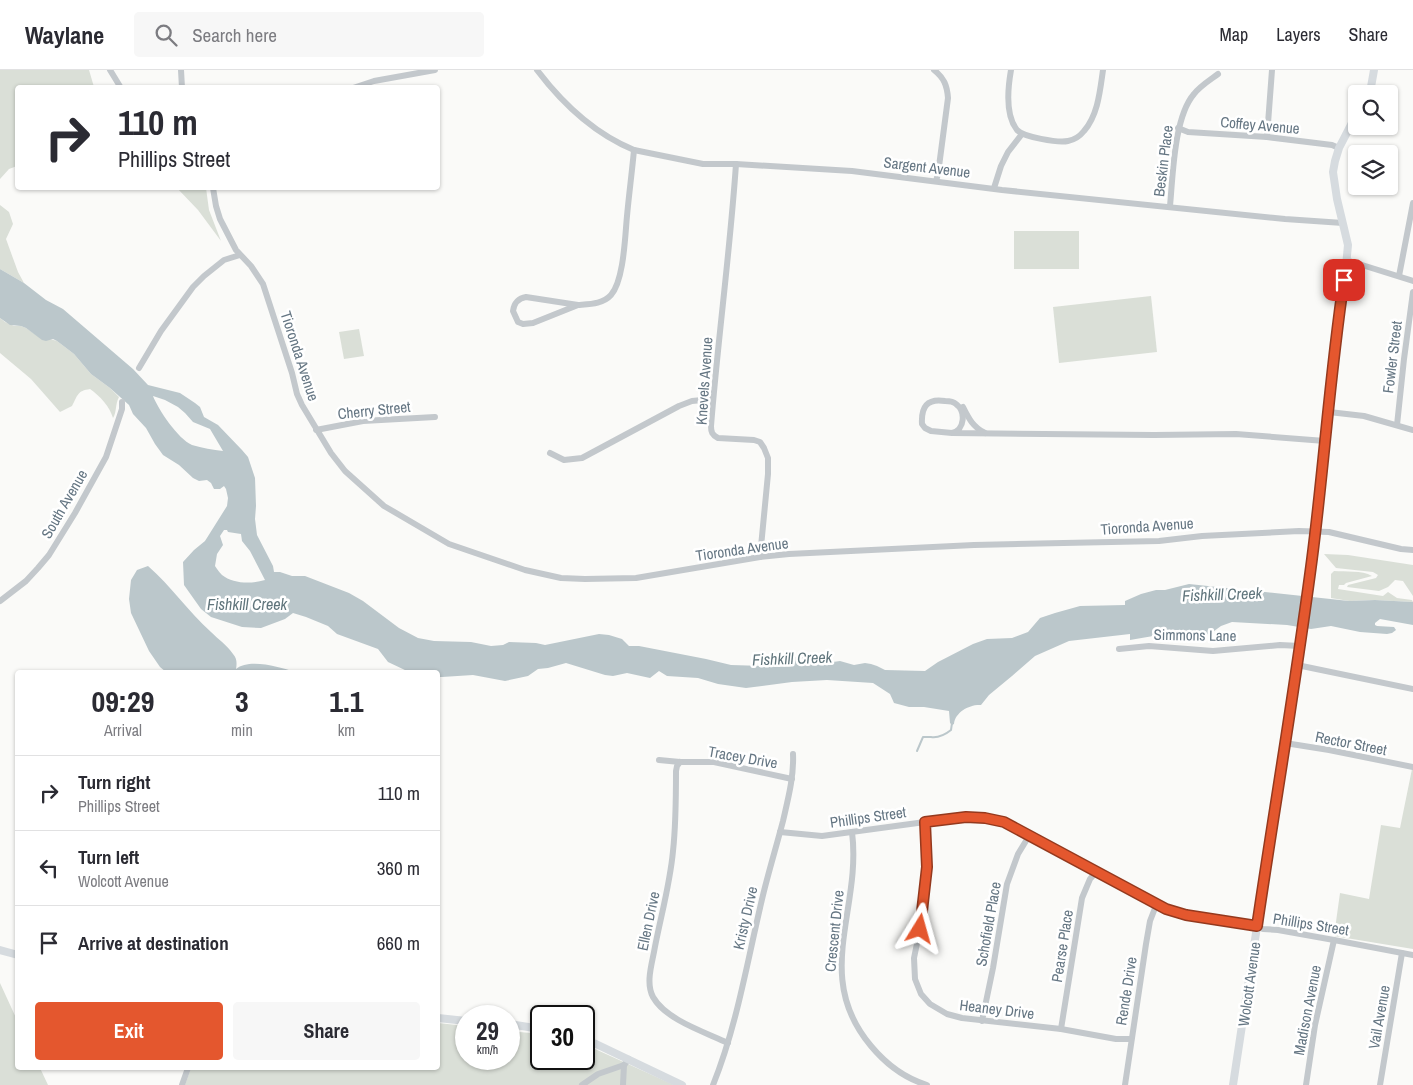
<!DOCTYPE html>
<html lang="en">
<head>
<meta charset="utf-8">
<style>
  body { margin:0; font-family:"Archivo Narrow",sans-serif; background:#f7f7f7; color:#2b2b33; height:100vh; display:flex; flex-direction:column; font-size:19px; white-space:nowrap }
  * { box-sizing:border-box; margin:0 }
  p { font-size:16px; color:#7c7c81 }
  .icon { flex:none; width:28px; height:28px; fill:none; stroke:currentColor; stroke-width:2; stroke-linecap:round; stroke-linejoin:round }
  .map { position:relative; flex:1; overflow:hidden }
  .details { position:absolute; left:15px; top:600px; width:425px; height:400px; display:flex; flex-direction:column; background:#fff; border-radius:5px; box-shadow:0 1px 4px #0004 }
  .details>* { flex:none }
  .banner { position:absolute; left:15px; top:15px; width:425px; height:105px; border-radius:5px; box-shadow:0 1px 4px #0004; background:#fff; color:#2b2b33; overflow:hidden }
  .fabs { position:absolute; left:1348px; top:15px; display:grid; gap:10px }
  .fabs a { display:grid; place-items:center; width:50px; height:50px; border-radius:5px; background:#fff; box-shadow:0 1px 4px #0004; font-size:25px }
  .speed { position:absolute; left:455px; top:935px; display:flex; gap:10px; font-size:25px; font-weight:700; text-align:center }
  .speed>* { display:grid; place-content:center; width:65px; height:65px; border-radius:50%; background:#fff; box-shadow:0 1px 4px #0004; line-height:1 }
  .speed small { font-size:12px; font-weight:400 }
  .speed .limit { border:2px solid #111; border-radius:8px; background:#fff; color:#111 }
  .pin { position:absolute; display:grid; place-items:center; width:42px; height:42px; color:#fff; margin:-21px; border-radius:10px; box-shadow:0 2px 8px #0006 }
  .me { position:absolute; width:55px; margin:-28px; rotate:8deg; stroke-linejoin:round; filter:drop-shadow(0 0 4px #0008) }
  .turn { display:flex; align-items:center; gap:18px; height:105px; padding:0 20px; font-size:22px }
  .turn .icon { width:65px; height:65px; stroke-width:2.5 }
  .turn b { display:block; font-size:35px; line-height:42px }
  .eta { display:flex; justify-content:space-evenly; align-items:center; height:85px; text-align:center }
  .eta b { font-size:30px; font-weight:800; line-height:35px }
  .button { display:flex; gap:10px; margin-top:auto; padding:10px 20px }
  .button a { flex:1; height:58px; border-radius:5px; background:#e4572e; color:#fff; font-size:20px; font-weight:800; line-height:58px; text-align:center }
  .button a+a { background:#f7f7f7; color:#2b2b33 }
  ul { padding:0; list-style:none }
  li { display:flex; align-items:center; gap:15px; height:75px; padding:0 20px; border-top:1px solid #e1e1e2 }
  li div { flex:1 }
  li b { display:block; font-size:19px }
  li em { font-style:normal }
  header { display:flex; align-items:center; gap:30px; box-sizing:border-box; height:70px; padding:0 25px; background:#fff; border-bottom:1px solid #e1e1e2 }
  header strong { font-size:24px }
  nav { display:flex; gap:28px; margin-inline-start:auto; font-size:18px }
  .search { width:350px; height:45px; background:#f7f7f7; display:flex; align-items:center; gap:12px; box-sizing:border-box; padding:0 18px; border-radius:5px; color:#7c7c81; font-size:19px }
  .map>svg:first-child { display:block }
</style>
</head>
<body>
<header>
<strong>Waylane</strong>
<div class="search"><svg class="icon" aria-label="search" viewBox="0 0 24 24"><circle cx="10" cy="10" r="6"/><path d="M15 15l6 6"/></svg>Search here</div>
<nav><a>Map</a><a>Layers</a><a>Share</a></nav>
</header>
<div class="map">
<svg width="1413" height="1015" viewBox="0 0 1413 1015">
  <rect width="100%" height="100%" fill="#fafaf8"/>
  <g fill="#dadfd7">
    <path d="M0 0H89L94 17 18 18 17 96 9 99 0 109Z"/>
    <path d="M177 118H206L209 140 221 171 198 140Z"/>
    <path d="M0 135 9 142 13 154 6 169 18 202 24 213 0 199Z"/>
    <rect x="1014" y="161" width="65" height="38"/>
    <path d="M1151 226 1157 282 1059 293 1053 237Z"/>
    <path d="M0 248 5 252 14 256H21L26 258 36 265 57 271 74 284 91 304 110 318 119 327C115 334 117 342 113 348 110 337 100 326 90 319 77 321 78 325 72 336L60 342 31 309 0 283Z"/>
    <path d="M359 259 364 286 344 289 339 262Z"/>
    <path d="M1324 484 1348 485 1413 495V526L1403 511 1395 510 1388 517 1379 521 1347 517 1348 515 1376 508 1378 505 1373 502 1336 498Z"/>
    <path d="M1334 501C1345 502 1362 500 1372 506L1346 513 1344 515H1339L1338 519 1383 526 1388 522 1397 528 1412 530 1413 532 1375 530 1349 531 1331 528V504Z"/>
    <path d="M1412 699H1413V879L1334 866 1340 823 1369 829 1381 755 1400 758Z"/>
    <path d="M0 913 17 950 18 998H40L48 1015H0Z"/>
    <path d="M438 953 466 956V989H509V961L541 964V989H584V974L674 1015H185L191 998H438Z"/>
  </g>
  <g fill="#bbc7cb" fill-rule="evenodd">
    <path d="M0 199 24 213 46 230 63 239 133 299 148 315 180 323 195 333 200 337 204 347 218 355 242 380 248 387 255 408 256 436 255 449 257 465 273 496 274 502H280L292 506H305L349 523 363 531 399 558 418 568 434 571 471 572 491 576 503 575 509 572 536 573 545 575 599 564 609 565 622 569 629 576H639L706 589 731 595 767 596 802 585H816L820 583 826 584 833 592 840 591 854 595 865 593 871 594 877 596 885 600 925 601 938 592 973 574 987 569 1012 568 1028 562 1040 548 1055 543 1080 536 1125 535V531L1141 524 1156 520H1165L1189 514 1349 531 1375 530 1413 532V555L1380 549 1375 553V555L1377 556 1394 557 1396 560 1392 563 1387 564 1360 562 1331 556 1311 559 1287 555 1232 552 1221 556 1210 564 1192 566 1159 565 1130 570V564L1069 571 1035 586 1012 606 989 625 981 635C970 634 955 642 954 654L952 655 950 653 949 641 924 637H909L894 633 890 624 873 613 827 610 792 612 746 618 718 614 698 608 667 606 659 601 650 608 627 603 613 606 605 605 566 593 548 598 538 599 528 606 505 611 473 605 442 607H438V602H412L407 601 388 592 378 579 337 564 328 556 306 547 293 543 285 549 261 558 242 557 211 547 201 539 184 515 183 492 194 480 205 471 227 436 228 428 226 419 224 416 220 419H214L211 413 207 410 199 411 193 408 179 395 163 385 155 374 146 358 133 344 129 335 110 318 91 304 74 284 57 271 53 269 46 271 42 270 26 258 21 256 10 255 0 248ZM153 326 165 330 178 337 185 343 193 352 210 359 223 381C213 380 202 378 192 375 178 369 158 339 153 326ZM224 460H227L228 462 241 464 242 471 250 481 265 510C252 514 233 514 222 505 219 502 217 499 215 496L217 484 223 475 220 466Z"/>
    <path d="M148 496C171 516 188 541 211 562 218 569 227 575 233 584 237 588 237 594 236 599 249 588 280 597 295 602H166L160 597 149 581 131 543 129 529 131 510 137 500Z"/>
  </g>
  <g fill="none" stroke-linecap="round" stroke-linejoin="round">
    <path stroke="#bbc7cb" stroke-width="2" d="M917 681 923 667C926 667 929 667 931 667 938 668 946 664 951 660L952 653"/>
    <g stroke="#c3c8cc" stroke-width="6">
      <path d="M110 0 121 18"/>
      <path d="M181 0 182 18"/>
      <path d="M537 0C562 33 595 64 634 80L703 94H736L852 101 1002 120 1285 149 1343 153"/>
      <path d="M934 0C944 8 947 15 948 28L938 104 936 111"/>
      <path d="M1011 0C1008 17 1005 45 1017 60 1023 67 1058 73 1068 71 1074 70 1080 66 1084 61 1098 45 1100 21 1103 0"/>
      <path d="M353 18 374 11 435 0"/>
      <path d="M1178 58 1188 62 1267 67 1332 75 1339 78"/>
      <path d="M1267 67 1272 0"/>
      <path d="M736 94C730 182 718 268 711 356 711 362 712 365 718 368L754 370 760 372 764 378 768 388V404L760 487"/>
      <path d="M213 118 216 136 220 149 236 180 251 196 263 214 292 303 297 324 302 335 331 383 345 401 384 436 449 474 525 500 561 508 585 509 636 508 760 487 789 484 974 475 1159 471 1202 466 1299 461 1329 462 1401 479 1413 480"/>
      <path d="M994 118 1001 96 1008 82 1022 64"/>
      <path d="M1170 136C1173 105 1174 47 1194 24 1200 16 1210 10 1218 4"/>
      <path d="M1346 190 1413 211"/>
      <path d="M1399 206 1413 133"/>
      <path d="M526 227 578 235 533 253 523 254 518 252 513 241C514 233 519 228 526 227Z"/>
      <path d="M578 235C590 234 603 234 611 225 624 210 625 166 627 146 629 124 632 102 634 80"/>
      <path d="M139 298 161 261 193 217 204 206 224 190 240 185"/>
      <path d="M963 337C969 349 973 357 985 363"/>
      <path d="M1329 342 1364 346 1413 360"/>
      <path d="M1397 355 1404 289 1413 222"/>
      <path d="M316 360 363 351 435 347"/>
      <path d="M952 363C965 360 966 341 956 334 953 331 948 331 945 331 927 328 921 337 922 354L925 358 931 361 952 363 1154 365 1236 364 1325 371"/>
      <path d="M550 383 564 390 582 388 679 336 692 331 713 329"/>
      <path d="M0 531 26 511 38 498 49 485 75 443 106 387 122 339V332"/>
      <path d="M1119 579 1149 576 1213 581 1280 575 1300 576"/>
      <path d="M1297 595 1413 619"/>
      <path d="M1285 673 1329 680 1413 697"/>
      <path d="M659 690 680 692H714L792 709"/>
      <path d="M680 692 677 696 676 701C676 728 676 754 673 781 670 815 660 849 654 882 651 897 646 914 653 927 666 950 705 962 728 973"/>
      <path d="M925 752 927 797 920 859 914 888 915 909 921 924 930 934 947 944 962 948 1061 959 1116 969H1131"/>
      <path d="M780 762 822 766 925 752 966 747 985 748 1004 753 1167 839 1186 845 1252 855 1263 859 1278 860 1334 870 1413 885"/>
      <path d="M852 762C862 840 812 906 871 976 886 994 904 1008 927 1015"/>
      <path d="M982 951 993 898 1007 814 1018 784 1029 766"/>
      <path d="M1061 959 1082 828 1090 809 1097 801"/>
      <path d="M182 1015 188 998"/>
      <path d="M582 1015 598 1004 624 995 629 989"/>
      <path d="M623 1015 624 995"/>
      <path d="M713 1015C738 953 748 886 764 821 770 797 777 774 783 751 788 729 794 707 793 684"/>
      <path d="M1125 1015 1146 874 1150 851 1157 833"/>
      <path d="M1306 1015 1315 955 1334 870"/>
      <path d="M1380 1015 1402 883"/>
    </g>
    <g stroke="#d6dbdf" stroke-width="8">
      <path d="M1367 24 1371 17 1374 0"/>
      <path d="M0 880 18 885"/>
      <path d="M438 948 466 951"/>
      <path d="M509 954 541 959"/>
      <path d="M584 971 596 974 682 1015"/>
      <path d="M1233 1015 1289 645 1300 576 1315 470 1340 239 1346 196 1348 175 1337 129 1333 102 1335 91 1339 78 1356 45"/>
    </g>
  </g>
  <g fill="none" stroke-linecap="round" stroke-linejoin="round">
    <g stroke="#94391e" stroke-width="12">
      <path id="route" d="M920 859 927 797 925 752 966 747 985 748 1004 752 1166 839 1186 845 1257 856C1275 734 1296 612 1312 489 1324 396 1330 303 1344 210"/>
    </g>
    <use href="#route" stroke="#e4572e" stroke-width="9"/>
  </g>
  <g text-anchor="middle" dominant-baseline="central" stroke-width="5" stroke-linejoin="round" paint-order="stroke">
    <g font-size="15" fill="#657683" stroke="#fff">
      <text transform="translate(1260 55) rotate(5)">Coffey Avenue</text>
      <text transform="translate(1163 91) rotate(-83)">Beskin Place</text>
      <text transform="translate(927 97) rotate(7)">Sargent Avenue</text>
      <text transform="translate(300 286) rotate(72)">Tioronda Avenue</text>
      <text transform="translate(1392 287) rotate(-83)">Fowler Street</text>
      <text transform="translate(704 311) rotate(-86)">Knevels Avenue</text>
      <text transform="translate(374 340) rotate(-6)">Cherry Street</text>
      <text transform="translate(64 434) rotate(-60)">South Avenue</text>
      <text transform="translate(1147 456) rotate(-4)">Tioronda Avenue</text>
      <text transform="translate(742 479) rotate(-8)">Tioronda Avenue</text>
      <text transform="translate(1195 565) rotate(1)">Simmons Lane</text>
      <text transform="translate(1351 673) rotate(11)">Rector Street</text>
      <text transform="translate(743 687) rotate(10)">Tracey Drive</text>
      <text transform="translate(868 747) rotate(-8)">Phillips Street</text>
      <text transform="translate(745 848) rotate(-77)">Kristy Drive</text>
      <text transform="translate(648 851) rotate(-78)">Ellen Drive</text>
      <text transform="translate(988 854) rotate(-80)">Schofield Place</text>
      <text transform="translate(1311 854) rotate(9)">Phillips Street</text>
      <text transform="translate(834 861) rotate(-84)">Crescent Drive</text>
      <text transform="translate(1062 876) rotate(-81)">Pearse Place</text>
      <text transform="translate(1249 914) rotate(-82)">Wolcott Avenue</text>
      <text transform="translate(1126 921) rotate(-81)">Rende Drive</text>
      <text transform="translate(997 939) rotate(7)">Heaney Drive</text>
      <text transform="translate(1307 940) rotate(-79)">Madison Avenue</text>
      <text transform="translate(1379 947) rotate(-80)">Vail Avenue</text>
    </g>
    <g font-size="16" font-style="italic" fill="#60757c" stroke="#fff">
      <text transform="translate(1222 524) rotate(-2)">Fishkill Creek</text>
      <text x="247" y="534">Fishkill Creek</text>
      <text transform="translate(792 588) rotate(-2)">Fishkill Creek</text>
    </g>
  </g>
</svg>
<div class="fabs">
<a><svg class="icon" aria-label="search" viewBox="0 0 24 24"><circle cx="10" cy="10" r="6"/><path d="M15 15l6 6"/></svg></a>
<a><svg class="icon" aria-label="layers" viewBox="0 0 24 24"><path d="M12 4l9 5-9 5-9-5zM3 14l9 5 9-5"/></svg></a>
</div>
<div class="speed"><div>29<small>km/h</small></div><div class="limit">30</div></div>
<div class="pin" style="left:1344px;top:210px;background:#d93025"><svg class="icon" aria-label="arrive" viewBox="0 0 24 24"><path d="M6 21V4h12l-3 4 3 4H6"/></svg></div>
<svg class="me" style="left:920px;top:859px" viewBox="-20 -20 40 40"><path d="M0-17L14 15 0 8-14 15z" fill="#e4572e" stroke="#fff" stroke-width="4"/></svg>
<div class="banner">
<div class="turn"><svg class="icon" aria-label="right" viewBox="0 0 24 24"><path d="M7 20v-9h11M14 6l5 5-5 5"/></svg><div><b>110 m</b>Phillips Street</div></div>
</div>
<section class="details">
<div class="eta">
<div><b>09:29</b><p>Arrival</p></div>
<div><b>3</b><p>min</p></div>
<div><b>1.1</b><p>km</p></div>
</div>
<ul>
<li><svg class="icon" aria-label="right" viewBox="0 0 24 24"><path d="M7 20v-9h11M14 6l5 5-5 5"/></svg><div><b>Turn right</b><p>Phillips Street</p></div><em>110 m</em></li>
<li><svg class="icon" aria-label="left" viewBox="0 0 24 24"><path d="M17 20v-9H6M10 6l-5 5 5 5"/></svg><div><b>Turn left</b><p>Wolcott Avenue</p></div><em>360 m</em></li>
<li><svg class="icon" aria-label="arrive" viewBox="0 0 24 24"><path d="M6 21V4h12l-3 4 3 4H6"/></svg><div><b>Arrive at destination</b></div><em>660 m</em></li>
</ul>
<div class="button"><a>Exit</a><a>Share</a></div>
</section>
</div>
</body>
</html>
